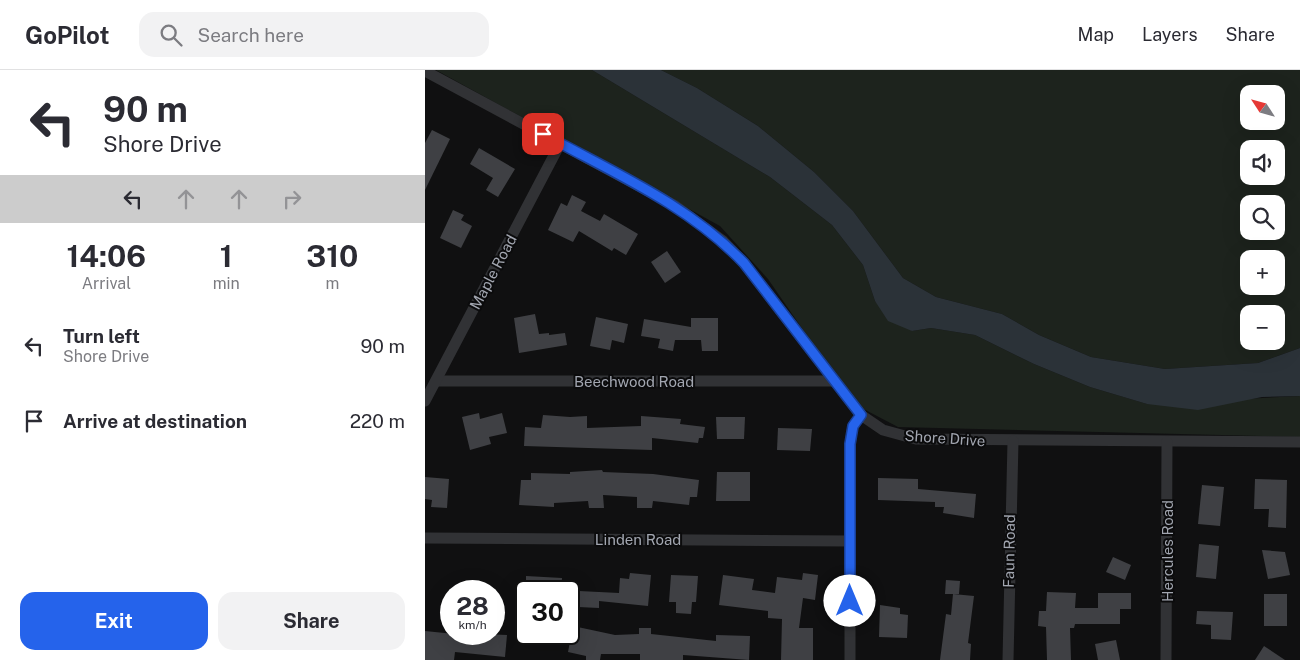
<!DOCTYPE html>
<html lang="en">
<head>
<meta charset="utf-8">
<style>
  body { margin:0; font-family:"Public Sans",sans-serif; background:#f2f2f3; color:#2b2b33; height:100vh; display:flex; flex-direction:column; font-size:19px; white-space:nowrap }
  * { box-sizing:border-box; margin:0 }
  p { font-size:16px; color:#7c7c81 }
  .icon { flex:none; width:28px; height:28px; fill:none; stroke:currentColor; stroke-width:2; stroke-linecap:round; stroke-linejoin:round }
  .map { position:relative; flex:1; overflow:hidden }
  .panel { display:flex; flex-direction:column; background:#fff; width:425px }
  .panel>* { flex:none }
  .guide { background:#fff; color:#2b2b33; overflow:hidden }
  .needle { width:32px; rotate:306deg }
  .tools { position:absolute; left:815px; top:15px; display:grid; gap:10px }
  .tools a { display:grid; place-items:center; width:45px; height:45px; border-radius:10px; background:#fff; box-shadow:0 5px 20px #0002; font-size:25px }
  .speed { position:absolute; left:15px; top:510px; display:flex; gap:10px; font-size:25px; font-weight:700; text-align:center }
  .speed>* { display:grid; place-content:center; width:65px; height:65px; border-radius:50%; background:#fff; box-shadow:0 5px 20px #0002; line-height:1 }
  .speed small { font-size:12px; font-weight:400 }
  .speed .limit { border:2px solid #111; border-radius:8px; background:#fff; color:#111 }
  .pin { position:absolute; display:grid; place-items:center; width:42px; height:42px; color:#fff; margin:-21px; border-radius:10px; box-shadow:0 2px 8px #0006 }
  .me { position:absolute; width:55px; margin:-28px; rotate:0deg; stroke-linejoin:round; filter:drop-shadow(0 0 4px #0008) }
  .turn { display:flex; align-items:center; gap:18px; height:105px; padding:0 20px; font-size:22px }
  .turn .icon { width:65px; height:65px; stroke-width:2.5 }
  .turn b { display:block; font-size:35px; line-height:42px }
  .lanes { display:flex; align-items:center; height:48px; padding:0 20px; background:#0003; justify-content:center; gap:25px; direction:ltr }
  .lanes .off { opacity:.35 }
  .eta { display:flex; justify-content:space-evenly; align-items:center; height:85px; text-align:center }
  .eta b { font-size:30px; font-weight:700; line-height:35px }
  .button { display:flex; gap:10px; margin-top:auto; padding:10px 20px }
  .button a { flex:1; height:58px; border-radius:15px; background:#2563eb; color:#fff; font-size:20px; font-weight:700; line-height:58px; text-align:center }
  .button a+a { background:#f2f2f3; color:#2b2b33 }
  ul { padding:0; list-style:none }
  li { display:flex; align-items:center; gap:15px; height:75px; padding:0 20px }
  li div { flex:1 }
  li b { display:block; font-size:19px }
  li em { font-style:normal }
  header { display:flex; align-items:center; gap:30px; box-sizing:border-box; height:70px; padding:0 25px; background:#fff; border-bottom:1px solid #e1e1e2 }
  header strong { font-size:24px }
  nav { display:flex; gap:28px; margin-inline-start:auto; font-size:18px }
  .search { width:350px; height:45px; background:#f2f2f3; display:flex; align-items:center; gap:12px; box-sizing:border-box; padding:0 18px; border-radius:15px; color:#7c7c81; font-size:19px }
  main { display:flex; flex:1; min-height:0 }
  .map>svg:first-child { display:block }
</style>
</head>
<body>
<header>
<strong>GoPilot</strong>
<div class="search"><svg class="icon" aria-label="search" viewBox="0 0 24 24"><circle cx="10" cy="10" r="6"/><path d="M15 15l6 6"/></svg>Search here</div>
<nav><a>Map</a><a>Layers</a><a>Share</a></nav>
</header>
<main>
<section class="panel">
<div class="guide">
<div class="turn"><svg class="icon" aria-label="left" viewBox="0 0 24 24"><path d="M17 20v-9H6M10 6l-5 5 5 5"/></svg><div><b>90 m</b>Shore Drive</div></div>
<div class="lanes"><svg class="icon" aria-label="left" viewBox="0 0 24 24"><path d="M17 20v-9H6M10 6l-5 5 5 5"/></svg><svg class="icon off" aria-label="ahead" viewBox="0 0 24 24"><path d="M12 20V5M6 11l6-6 6 6"/></svg><svg class="icon off" aria-label="ahead" viewBox="0 0 24 24"><path d="M12 20V5M6 11l6-6 6 6"/></svg><svg class="icon off" aria-label="right" viewBox="0 0 24 24"><path d="M7 20v-9h11M14 6l5 5-5 5"/></svg></div>
</div>
<div class="eta">
<div><b>14:06</b><p>Arrival</p></div>
<div><b>1</b><p>min</p></div>
<div><b>310</b><p>m</p></div>
</div>
<ul>
<li><svg class="icon" aria-label="left" viewBox="0 0 24 24"><path d="M17 20v-9H6M10 6l-5 5 5 5"/></svg><div><b>Turn left</b><p>Shore Drive</p></div><em>90 m</em></li>
<li><svg class="icon" aria-label="arrive" viewBox="0 0 24 24"><path d="M6 21V4h12l-3 4 3 4H6"/></svg><div><b>Arrive at destination</b></div><em>220 m</em></li>
</ul>
<div class="button"><a>Exit</a><a>Share</a></div>
</section>
<div class="map">
<svg width="875" height="590" viewBox="0 0 875 590">
  <rect width="100%" height="100%" fill="#101011"/>
  <g fill="#1d231d" fill-rule="evenodd">
    <path d="M11 0H167L345 107 407 155 438 195 450 231 487 261 506 258 550 265 609 294 665 317 722 334 875 326V367L473 357 429 334 343 209 295 156Z"/>
    <path d="M236 0H875V278L833 293 740 299 666 287 614 265 577 244 511 227 478 208 428 141 389 102 333 56 272 18ZM824 24H851V51H824ZM824 79H851V106H824ZM824 134H851V161H824ZM824 189H851V216H824ZM824 244H851V271H824Z"/>
  </g>
  <path fill="#2b3238" d="M167 0H236L272 18 333 56 389 102 428 141 478 208 511 227 577 244 614 265 666 287 740 299 833 293 875 278V326L837 327 773 340 722 334 665 317 609 294 550 265 506 258 487 261 463 251 450 231 438 195 407 155 345 107Z"/>
  <g fill="#3f4044">
    <path d="M7 60 25 69 0 120V73Z"/>
    <path d="M54 78 90 99 73 127 61 120 68 108 45 94Z"/>
    <path d="M147 125 161 132 156 141 175 151 179 144 213 164 201 185 189 178 187 181 154 161 148 172 123 160 136 133 142 136Z"/>
    <path d="M28 140 39 145 36 150 47 156 36 178 15 168Z"/>
    <path d="M242 181 256 202 240 213 226 192Z"/>
    <path d="M110 244 114 264 124 263V265L140 263 142 275 94 283 89 248Z"/>
    <path d="M171 247 203 254 199 273 187 270 185 280 165 276Z"/>
    <path d="M266 248H293V281H277L276 270H250L248 281 233 278 235 269 216 266 219 249 266 257Z"/>
    <path d="M54 343 55 349 77 343 82 363 64 367 66 374 45 380 37 347Z"/>
    <path d="M118 345 145 347 162 346V358L216 356V346L256 349 255 354 280 357 278 368H274L273 373 227 368V380L99 376 100 357 116 358Z"/>
    <path d="M291 347H320L319 369H292Z"/>
    <path d="M353 358 387 359 385 381 352 380Z"/>
    <path d="M177 400 178 402 228 404 274 410 272 427H265L264 435 228 431 227 438H212V427L178 425 179 438H164L163 431 129 433V437L94 435 96 410H106V403L145 404V402Z"/>
    <path d="M292 402H325V431H291Z"/>
    <path d="M0 407 24 409 22 438 6 437 7 430 0 429Z"/>
    <path d="M453 408 493 409V419L551 424 549 448 518 443 519 437H510V432L453 430Z"/>
    <path d="M830 409 862 410 861 458 843 457 844 439H829Z"/>
    <path d="M777 415 799 417 795 456 773 454Z"/>
    <path d="M774 474 794 476 791 509 771 507Z"/>
    <path d="M837 480 860 482 865 505 843 509Z"/>
    <path d="M688 487 706 495 700 510 681 502Z"/>
    <path d="M205 503 226 505 223 536 174 531V538L153 537 154 521 194 523 195 508 204 509Z"/>
    <path d="M378 503 393 505 390 530 378 528 374 558H388V590H356L357 549 343 548V541L294 535 298 505 329 509 327 520 350 523 352 507 377 510Z"/>
    <path d="M246 505 273 506 271 532H267L266 544 251 543V532H244Z"/>
    <path d="M101 506 137 508 136 521H101Z"/>
    <path d="M521 510 535 511 534 524H520Z"/>
    <path d="M622 522 651 523 650 538H673V523H706V539H695V554H650L649 558H645L646 590H622L621 557 613 556 614 541H621Z"/>
    <path d="M528 524 549 526 543 573 546 574 545 590H515L521 544 526 545Z"/>
    <rect x="839" y="524" width="23" height="32"/>
    <path d="M455 535 475 538V544L483 545 482 568 454 567Z"/>
    <path d="M772 541 808 542 806 570 786 569V555L771 554Z"/>
    <path d="M148 556 190 565 214 564V558H226V564L291 571V565L325 566 324 590 258 585V590H215V584H176L175 590H161V586L143 582Z"/>
    <path d="M0 561 59 567V564L82 565 80 587 30 582 29 590H0Z"/>
    <path d="M691 570 695 590H673L670 574Z"/>
    <path d="M839 576 860 590H830Z"/>
  </g>
  <g fill="none" stroke-linecap="round" stroke-linejoin="round">
    <g stroke="#313235" stroke-width="11">
      <path d="M0 1 249 135 298 171 319 193 436 345 458 360 491 369 875 372"/>
      <path d="M11 311H408"/>
      <path d="M0 331 135 74"/>
      <path d="M0 468 425 471"/>
      <path d="M425 590V374L428 356 436 345"/>
      <path d="M583 590 588 371"/>
      <path d="M741 590 742 372"/>
    </g>
  </g>
  <g fill="none" stroke-linecap="round" stroke-linejoin="round">
    <g stroke="#184099" stroke-width="12">
      <path id="route" d="M118 64C189 103 262 134 319 193L436 345 428 356 425 374V531"/>
    </g>
    <use href="#route" stroke="#2563eb" stroke-width="9"/>
  </g>
  <g text-anchor="middle" dominant-baseline="central" stroke-width="4" stroke-linejoin="round" paint-order="stroke">
    <g font-size="15" fill="#a2a6b0" stroke="#0b0b0c">
      <text transform="translate(68 202) rotate(-62)">Maple Road</text>
      <text x="209" y="311">Beechwood Road</text>
      <text transform="translate(520 368) rotate(4)">Shore Drive</text>
      <text x="213" y="469">Linden Road</text>
      <text transform="translate(584 481) rotate(-89)">Faun Road</text>
      <text transform="translate(742 481) rotate(-90)">Hercules Road</text>
    </g>
  </g>
</svg>
<div class="tools">
<a><svg class="needle" viewBox="-14 -14 28 28"><path d="M0-13l5 13h-10z" fill="#e53935"/><path d="M0 13l5-13h-10z" fill="#7c7c81"/></svg></a>
<a><svg class="icon" aria-label="sound" viewBox="0 0 24 24"><path d="M4 9h4l5-4v14l-5-4H4zM17 9q2 3 0 6"/></svg></a>
<a><svg class="icon" aria-label="search" viewBox="0 0 24 24"><circle cx="10" cy="10" r="6"/><path d="M15 15l6 6"/></svg></a>
<a>+</a>
<a>−</a>
</div>
<div class="speed"><div>28<small>km/h</small></div><div class="limit">30</div></div>
<div class="pin" style="left:118px;top:64px;background:#d93025"><svg class="icon" aria-label="arrive" viewBox="0 0 24 24"><path d="M6 21V4h12l-3 4 3 4H6"/></svg></div>
<svg class="me" style="left:425px;top:531px" viewBox="-20 -20 40 40"><circle r="19" fill="#fff"/><path d="M0-13L10 11 0 6-10 11z" fill="#2563eb"/></svg>
</div>
</main>
</body>
</html>
